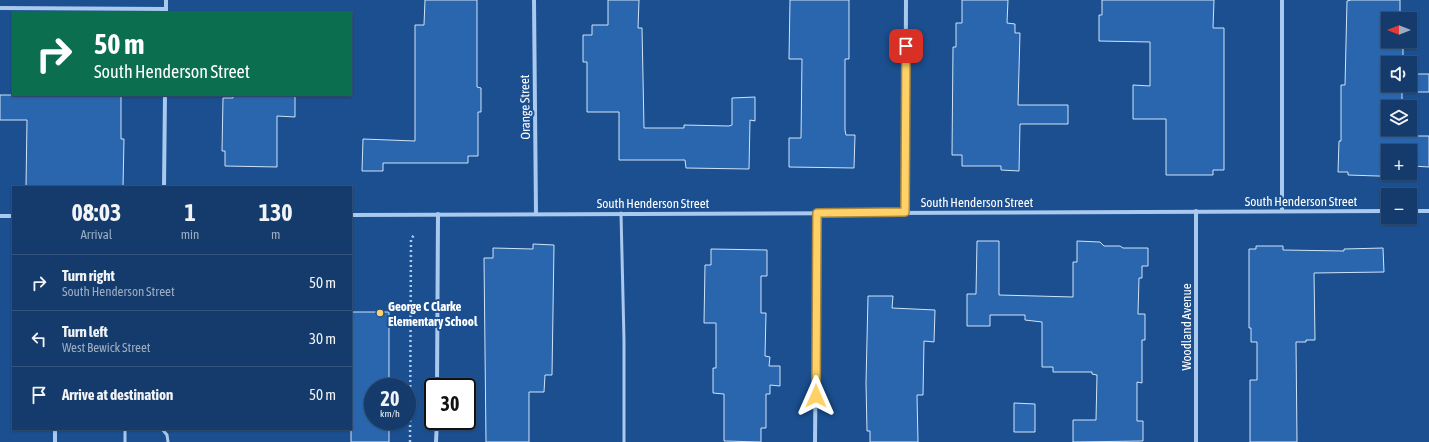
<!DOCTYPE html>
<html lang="en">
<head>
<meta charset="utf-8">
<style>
  body { margin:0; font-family:"Asap Condensed",sans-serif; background:#1d4271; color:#f1f3f6; height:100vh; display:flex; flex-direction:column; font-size:15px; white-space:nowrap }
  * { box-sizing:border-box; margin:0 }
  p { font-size:13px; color:#9dadc1 }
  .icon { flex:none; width:22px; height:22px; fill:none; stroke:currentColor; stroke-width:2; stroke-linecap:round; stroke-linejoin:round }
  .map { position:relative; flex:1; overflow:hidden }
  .details { position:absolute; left:12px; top:186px; width:340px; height:244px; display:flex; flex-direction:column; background:#143b6b; border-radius:0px; box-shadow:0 1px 3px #0004,0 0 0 1px #33557e }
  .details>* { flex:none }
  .banner { position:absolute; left:12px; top:12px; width:340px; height:84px; border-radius:0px; box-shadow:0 1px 3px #0004,0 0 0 1px #33557e; background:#0b6e4f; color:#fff; overflow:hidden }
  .needle { width:26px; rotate:270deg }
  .controls { position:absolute; left:1381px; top:12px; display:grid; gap:8px }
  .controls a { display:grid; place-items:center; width:36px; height:36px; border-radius:0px; background:#143b6b; box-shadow:0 1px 3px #0004,0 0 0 1px #33557e; font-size:20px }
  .speed { position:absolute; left:364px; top:378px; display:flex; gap:8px; font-size:20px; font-weight:700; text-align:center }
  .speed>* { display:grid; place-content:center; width:52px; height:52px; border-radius:50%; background:#143b6b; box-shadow:0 1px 3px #0004,0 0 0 1px #33557e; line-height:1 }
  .speed small { font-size:10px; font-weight:400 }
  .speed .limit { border:2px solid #111; border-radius:6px; background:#fff; color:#111 }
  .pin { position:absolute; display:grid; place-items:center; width:34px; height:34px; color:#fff; margin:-17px; border-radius:8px; box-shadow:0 2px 6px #0006 }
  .me { position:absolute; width:44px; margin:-22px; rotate:0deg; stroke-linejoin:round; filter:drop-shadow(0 0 3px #0008) }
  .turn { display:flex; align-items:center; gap:14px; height:84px; padding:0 16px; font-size:18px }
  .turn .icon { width:52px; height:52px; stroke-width:2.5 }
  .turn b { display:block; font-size:28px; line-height:34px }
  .eta { display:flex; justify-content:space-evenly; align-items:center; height:68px; text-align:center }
  .eta b { font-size:24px; font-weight:700; line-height:28px }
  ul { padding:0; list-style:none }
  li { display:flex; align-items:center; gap:12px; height:56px; padding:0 16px; border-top:1px solid #33557e }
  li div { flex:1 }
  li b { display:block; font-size:15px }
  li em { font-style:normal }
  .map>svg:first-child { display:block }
</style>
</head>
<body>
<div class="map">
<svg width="1429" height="442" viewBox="0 0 1429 442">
  <rect width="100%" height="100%" fill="#1b4f8f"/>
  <g fill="#2a66ad" stroke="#cfe3fa">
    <path d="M425 0H477V87L481 88V112H478V156H468V163H383V171H362L363 139 415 141V25H424Z"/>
    <path d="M608 0H639L638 28H642L644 128H684V125L729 126 732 125V98L755 97V121L750 120 749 169 686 168 685 160H619V112H587V62H583V35H592V25H608Z"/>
    <path d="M790 0H849V59H845V130L846 135H855L854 168 789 167V138H801L802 59H789Z"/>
    <path d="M962 0H1008L1007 23 1015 24V33H1020L1018 105H1068V124H1020L1019 171 1001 170V166H962V155H952L953 47H956V23H962Z"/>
    <path d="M1102 0H1214L1213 28H1224V170H1213V175H1166V119H1133V85L1150 86V42L1099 41V15H1102Z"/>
    <path d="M1351 0H1400V19H1388V41H1403V63H1388V85H1410V74H1429V92H1402V107H1388V129H1402V136H1429V167L1412 166V170H1410V151H1388V173H1407V177L1348 175V172H1338L1339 141H1341V85H1345L1347 1Z"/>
    <path d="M0 95H121V139H124L123 187H26L27 120H0Z"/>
    <path d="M233 95H295V117L277 116V167L225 166V151H222L223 98H233Z"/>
    <path d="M977 241H999V295L1073 297V262H1077V241L1100 242 1104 246H1120L1123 248H1148V266H1142V278H1139L1138 314H1145V340H1142V383L1137 382V421H1143V441L1073 442V420H1096L1097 375 1092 374V372H1053V367H1042V322L1025 320V315H990V326H967V294H976Z"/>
    <path d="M533 244 554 245 552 375H545L544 392H529V442H486L484 258H493V248L533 249Z"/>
    <path d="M1256 246H1283V250L1344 251V249L1383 248 1384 272 1314 273 1315 340H1306V342H1296L1297 442H1250V380H1257V342H1251V328H1249V249H1256Z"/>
    <path d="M711 249 767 250V276H761V313H766L765 356 770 357 769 366H780V386L770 385V394H766V428H761V442L724 441V394L713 393V368H716V323H704L705 265H711Z"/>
    <path d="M868 296H893L892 308 935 310 934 342 924 341 923 395H917L918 442H870V431H867L866 383Z"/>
    <path d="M351 312H389V387H373V421H389V442H351Z"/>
    <path d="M1014 403 1035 404V432H1014Z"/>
  </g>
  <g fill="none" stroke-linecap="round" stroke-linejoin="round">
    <path stroke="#a9c9ee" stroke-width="2.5" stroke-dasharray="2 3" stroke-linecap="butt" d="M410 442 411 239 414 235"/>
    <g stroke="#a9c9ee" stroke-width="3">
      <path d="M621 213 624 340V442"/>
      <path d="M162 429 167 435 168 442"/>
      <path d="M125 442V429"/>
    </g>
    <g stroke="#a9c9ee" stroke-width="4">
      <path d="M534 0 536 214"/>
      <path d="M0 8 166 9"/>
      <path d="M166 13V0"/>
      <path d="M164 187 165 95"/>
      <path d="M1196 211V442"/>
      <path d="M1282 211V0"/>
      <path d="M1410 211H1429"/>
      <path d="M905 212 906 0"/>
      <path d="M351 215 1388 211"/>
      <path d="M0 216H13"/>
      <path d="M437 387 438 214"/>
      <path d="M55 442V429"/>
      <path d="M436 442 437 421"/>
      <path d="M815 442 817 213"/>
    </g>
  </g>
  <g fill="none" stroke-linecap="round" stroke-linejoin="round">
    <g stroke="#a68842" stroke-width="10">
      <path id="route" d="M816 396 817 213 905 212 906 46"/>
    </g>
    <use href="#route" stroke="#ffd166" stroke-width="7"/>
  </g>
  <circle fill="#ffd166" stroke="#1b4f8f" stroke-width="1.5" cx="380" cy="313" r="4"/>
  <g text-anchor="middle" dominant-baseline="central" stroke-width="4" stroke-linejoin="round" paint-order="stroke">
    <g font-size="13" fill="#fff" stroke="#1b4f8f">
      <text transform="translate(525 107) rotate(-91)">Orange Street</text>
      <text x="1301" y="201">South Henderson Street</text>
      <text x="977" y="202">South Henderson Street</text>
      <text x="653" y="203">South Henderson Street</text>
      <text transform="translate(1186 327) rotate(-90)">Woodland Avenue</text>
    </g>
    <g font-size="13" font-weight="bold" fill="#fff" stroke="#1b4f8f" text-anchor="start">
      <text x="388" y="306">George C Clarke<tspan x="388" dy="15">Elementary School</tspan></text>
    </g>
  </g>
</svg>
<div class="controls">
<a><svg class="needle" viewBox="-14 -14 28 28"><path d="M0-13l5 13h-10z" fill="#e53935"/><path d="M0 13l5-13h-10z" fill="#9dadc1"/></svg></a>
<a><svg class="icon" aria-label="sound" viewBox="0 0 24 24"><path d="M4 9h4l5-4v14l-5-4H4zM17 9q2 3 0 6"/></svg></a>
<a><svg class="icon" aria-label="layers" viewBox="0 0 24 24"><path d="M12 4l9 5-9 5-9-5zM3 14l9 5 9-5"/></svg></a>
<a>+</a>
<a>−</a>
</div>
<div class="speed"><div>20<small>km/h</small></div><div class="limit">30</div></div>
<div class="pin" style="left:906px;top:46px;background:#d93025"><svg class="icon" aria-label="arrive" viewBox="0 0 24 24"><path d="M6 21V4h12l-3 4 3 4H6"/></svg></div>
<svg class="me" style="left:816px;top:396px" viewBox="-20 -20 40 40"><path d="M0-17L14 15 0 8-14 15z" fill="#ffd166" stroke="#fff" stroke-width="4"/></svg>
<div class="banner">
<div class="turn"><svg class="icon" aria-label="right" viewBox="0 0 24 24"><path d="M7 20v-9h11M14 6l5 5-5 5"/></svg><div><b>50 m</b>South Henderson Street</div></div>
</div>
<section class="details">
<div class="eta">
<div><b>08:03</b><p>Arrival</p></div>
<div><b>1</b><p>min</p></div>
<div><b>130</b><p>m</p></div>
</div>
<ul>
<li><svg class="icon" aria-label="right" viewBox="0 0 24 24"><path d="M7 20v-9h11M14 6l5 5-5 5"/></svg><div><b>Turn right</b><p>South Henderson Street</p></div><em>50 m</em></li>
<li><svg class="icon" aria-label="left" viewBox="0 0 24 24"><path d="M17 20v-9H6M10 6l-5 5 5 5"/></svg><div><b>Turn left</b><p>West Bewick Street</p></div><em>30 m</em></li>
<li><svg class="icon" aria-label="arrive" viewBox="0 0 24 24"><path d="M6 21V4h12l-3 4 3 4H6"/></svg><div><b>Arrive at destination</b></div><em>50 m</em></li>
</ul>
</section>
</div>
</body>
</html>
